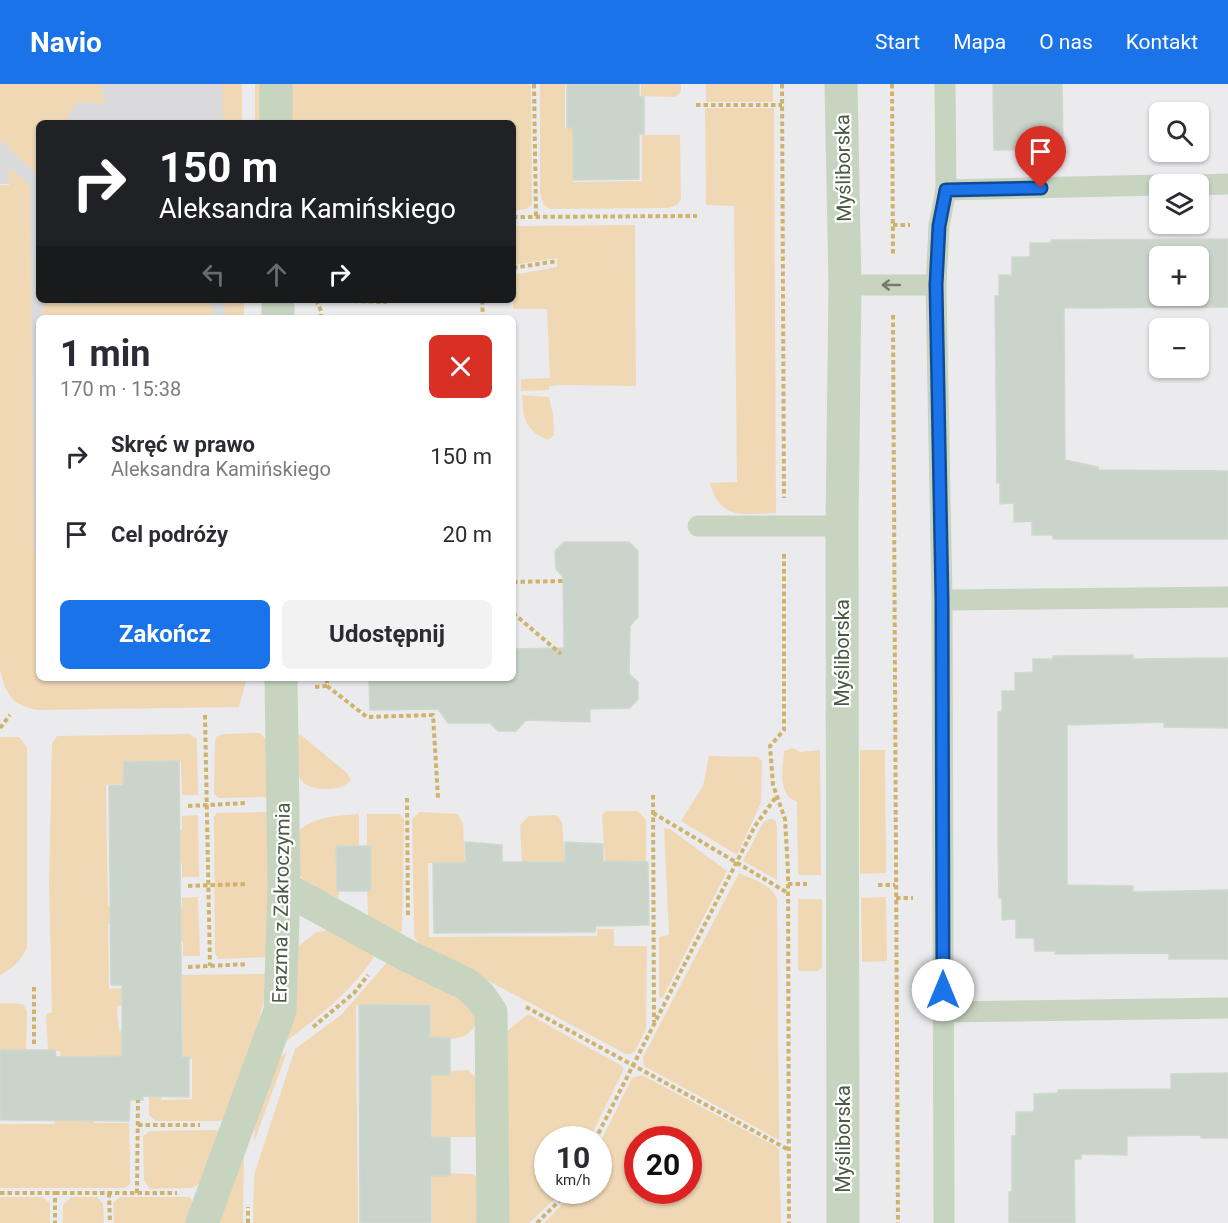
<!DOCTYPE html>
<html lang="pl">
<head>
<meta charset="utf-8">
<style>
  body { margin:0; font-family:Roboto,sans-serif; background:#f2f2f3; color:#2b2b33; height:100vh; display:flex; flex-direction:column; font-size:22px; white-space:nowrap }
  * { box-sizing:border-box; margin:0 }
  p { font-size:20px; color:#7c7c81 }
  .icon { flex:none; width:33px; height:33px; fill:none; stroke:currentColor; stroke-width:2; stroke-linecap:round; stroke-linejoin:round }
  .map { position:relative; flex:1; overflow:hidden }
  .drawer { position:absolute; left:36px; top:231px; width:480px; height:366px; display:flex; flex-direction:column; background:#fff; border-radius:9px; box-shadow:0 2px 4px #0004 }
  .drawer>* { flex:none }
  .top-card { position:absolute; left:36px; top:36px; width:480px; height:183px; border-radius:9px; box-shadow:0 2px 4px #0004; background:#202124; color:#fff; overflow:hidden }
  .fabs { position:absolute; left:1149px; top:18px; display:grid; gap:12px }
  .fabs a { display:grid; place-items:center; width:60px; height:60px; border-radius:9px; background:#fff; box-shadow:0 2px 4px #0004; font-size:30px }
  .speed { position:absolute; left:534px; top:1042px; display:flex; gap:12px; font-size:30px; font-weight:700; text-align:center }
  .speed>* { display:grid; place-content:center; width:78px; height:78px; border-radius:50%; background:#fff; box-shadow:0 2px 4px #0004; line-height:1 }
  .speed small { font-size:15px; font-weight:400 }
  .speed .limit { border:9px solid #d22; background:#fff; color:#111 }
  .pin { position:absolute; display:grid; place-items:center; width:51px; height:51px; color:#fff; margin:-62px -26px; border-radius:50% 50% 50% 0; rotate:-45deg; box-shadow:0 0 6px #0007 }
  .pin .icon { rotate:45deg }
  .me { position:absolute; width:66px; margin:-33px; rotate:0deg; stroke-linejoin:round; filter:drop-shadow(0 0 4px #0008) }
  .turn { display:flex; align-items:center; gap:21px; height:126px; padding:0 24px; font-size:27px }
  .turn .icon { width:78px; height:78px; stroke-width:2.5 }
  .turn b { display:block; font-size:42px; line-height:51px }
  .lanes { display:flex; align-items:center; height:57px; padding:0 24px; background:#0003; justify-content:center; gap:30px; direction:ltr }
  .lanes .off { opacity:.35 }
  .round { display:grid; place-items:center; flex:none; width:63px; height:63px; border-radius:9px; background:#f2f2f3 }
  .summary { display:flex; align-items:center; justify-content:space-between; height:102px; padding:0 24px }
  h1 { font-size:36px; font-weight:700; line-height:45px }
  .action { display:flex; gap:12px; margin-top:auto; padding:12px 24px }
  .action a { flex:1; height:69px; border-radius:9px; background:#1a73e8; color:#fff; font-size:24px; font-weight:700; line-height:69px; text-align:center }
  .action a+a { background:#f2f2f3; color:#2b2b33 }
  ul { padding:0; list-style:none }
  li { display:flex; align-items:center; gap:18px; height:78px; padding:0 24px }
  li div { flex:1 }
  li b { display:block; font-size:22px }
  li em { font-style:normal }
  header { display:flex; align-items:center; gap:36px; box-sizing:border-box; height:84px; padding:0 30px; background:#1a73e8; color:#fff }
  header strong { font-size:28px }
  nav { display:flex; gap:33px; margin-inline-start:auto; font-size:21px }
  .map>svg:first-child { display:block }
</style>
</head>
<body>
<header>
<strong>Navio</strong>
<nav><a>Start</a><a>Mapa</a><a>O nas</a><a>Kontakt</a></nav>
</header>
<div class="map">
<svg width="1228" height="1139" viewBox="0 0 1228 1139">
  <rect width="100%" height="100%" fill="#ebebee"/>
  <path fill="#dadadc" d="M0 0H239V39H39V216H238V234H39V547L9 100H0Z"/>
  <g fill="#f0d8b5" fill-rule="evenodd">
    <path d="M0 0H99L106 20 77 18 65 39H39V90H37L0 56Z"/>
    <path d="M222 0H242V39H223Z"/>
    <path d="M255 0H265L266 39H255Z"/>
    <path d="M291 0H529L531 2 532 120 527 125 513 127V39H292Z"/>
    <path d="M540 0H565V44H573V98L642 97V51H680L681 115 677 121 668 124 550 125 544 121 540 110Z"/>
    <path d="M641 0H681V8L675 13 641 12Z"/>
    <rect x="706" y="0" width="67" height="18"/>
    <path d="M705 24H774L776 429C744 430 720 437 710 399L737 398 734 122 706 121Z"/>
    <path d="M9 83 30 102 34 468 39 475V594H247L239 623 37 626C12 621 6 611 0 586V101H9Z"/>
    <path d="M635 141 636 302 561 301 549 302V306L521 307V295L550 294 547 225H513V191L557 183V174L513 181V142Z"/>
    <path d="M43 216H66V220L198 218V216H211L213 234H43Z"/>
    <rect x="225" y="216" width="19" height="18"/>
    <path d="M522 311 549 313 553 331 554 351 548 356C525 346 523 335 522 311Z"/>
    <path d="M260 649 269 659 268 713 218 714 214 710 215 657 216 653 223 650Z"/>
    <path d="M190 650 197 655 198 711H182L181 677 123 678V700L106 701 108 823H115V839L108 840 109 905 124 904 125 921 117 922 119 947H124V974L60 975V967H48L46 930 52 928 49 800 52 660 57 652Z"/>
    <path d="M301 651 347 689 351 696C343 704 336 705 325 705 291 705 296 679 295 654Z"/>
    <path d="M0 653H19L27 664V863C21 877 13 884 0 891Z"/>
    <path d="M793 664 800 668 820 666 821 791H798L797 718C777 711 783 686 784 667Z"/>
    <path d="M860 666H885L886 789 860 790Z"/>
    <path d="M709 672 758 673 762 677 761 719 737 771 681 737 703 702Z"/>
    <path d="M606 727H638L646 736V778H605L602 731Z"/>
    <path d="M268 728 267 873 218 875 215 869 214 733 217 729Z"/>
    <path d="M420 728 458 730 463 740 465 779H428L429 853 597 852V845H614V862H647L646 945 635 967 631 970H626L419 860 414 852 412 735Z"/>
    <path d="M359 730V762L337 807H339L338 818C297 794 295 798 296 749 314 732 336 732 359 730Z"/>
    <path d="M367 730H400L404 735 402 847 398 849 368 833 367 807H371V762H367Z"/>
    <path d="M198 731 199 793H182V779H174V746H182V732Z"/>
    <path d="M556 731 562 738 565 778H522L520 741 529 732Z"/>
    <path d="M772 735 776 737 777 743V796L743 777 763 739 767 736Z"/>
    <path d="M664 744 670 745 727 787 663 913 660 914 659 911V853L669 851Z"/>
    <path d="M739 789C752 795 770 800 777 814L779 1056 644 982 643 973Z"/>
    <path d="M198 813 200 872H183V857H174L173 825H182V814Z"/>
    <path d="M886 813 887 877 862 878 861 814Z"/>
    <path d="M798 815H822V883L818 887H798Z"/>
    <path d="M328 846 376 870C351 909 317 934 281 961L298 862 317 848Z"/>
    <path d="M388 877 458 912 478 934C471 958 453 954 431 956V920L356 921 358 1139H253L254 1091 295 965 341 931Z"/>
    <path d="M265 890C271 915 237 1004 227 1033L219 1037H156L149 1031V1011L161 1010V1016L192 1015V975L183 974 182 891Z"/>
    <path d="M0 919 23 920 27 927 26 968H0Z"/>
    <path d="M528 930 622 982 624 985 589 1056H548V1107L562 1108 529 1139H506V948Z"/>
    <path d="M287 968 254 1058 255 1032 274 977Z"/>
    <path d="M468 986 479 997 480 1047 475 1053H432L431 988Z"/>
    <path d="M642 991 775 1062 779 1066 781 1139H544L575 1107H598L599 1061 632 994ZM638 1056H688V1107H638Z"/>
    <path d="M56 1033H94V1039H129L130 1100 125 1104H0V1040H55Z"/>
    <path d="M216 1046 220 1049 202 1098 192 1104 150 1105 144 1096 143 1052 150 1047Z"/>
    <path d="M244 1072 243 1139H216Z"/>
    <path d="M432 1089 472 1090 480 1095V1139H432Z"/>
    <path d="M0 1113H42L50 1119V1139H0Z"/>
    <path d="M71 1113H97L103 1120 104 1139H63V1121Z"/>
    <path d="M120 1113H189L195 1121 189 1139H114L113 1119Z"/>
  </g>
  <g fill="#cbd4ca" stroke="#cfd8ce" stroke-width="1.5" fill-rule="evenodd">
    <path d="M567 0H639V12L644 13V50H639V95L573 96V44H567Z"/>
    <path d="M993 0H1062L1063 65 994 66Z"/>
    <path d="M1228 155V223L1064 224 1065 376 1098 383 1099 386 1228 387V455H1053V451H1032V437L1014 438V419L1000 420V399H997L995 212H999V191H1012V173H1030V159H1051V156ZM1160 172H1198V212H1160Z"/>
    <path d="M564 458H629L638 467V533L630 542 629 590 638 598V615L630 624 590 625V638L526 636 516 647H498L490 639H448L438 625 370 626 369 594H513V565L564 564 563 493 556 485 555 467Z"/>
    <path d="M1133 571V575L1228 574V644L1164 643V638L1067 641V801L1133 802V808L1228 806V875H1169V869L1055 870 1056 867H1035L1034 854H1016V835L1002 836V815L999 814 998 759V628H1002V607H1015V589L1033 588V575H1053V572Z"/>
    <path d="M179 677 182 973H189V1013L143 1012V1016H130L129 1037 0 1036V966H55L56 973 122 972V901H111L109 702 123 701 124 678Z"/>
    <path d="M465 758 502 761V778H565V758L603 760V777L648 778 649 841 596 842 595 848 434 849 433 779H466Z"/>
    <path d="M336 762H371V807H337Z"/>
    <path d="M359 921H430V953L450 954V991H431V1053L450 1054V1092H431V1139H360Z"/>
    <path d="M1228 989V1054H1201V1051L1127 1052V1071L1081 1070V1075H1074L1075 1139H1009V1108L1012 1107V1052H1016V1028H1034V1010L1058 1009V1006L1171 1005V990Z"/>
  </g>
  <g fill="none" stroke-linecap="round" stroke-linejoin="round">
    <g stroke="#d0b36b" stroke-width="4" stroke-dasharray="4.5 3" stroke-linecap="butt">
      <path d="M534 0 536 133"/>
      <path d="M782 0 784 414"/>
      <path d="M892 0 893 172"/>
      <path d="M696 21H782"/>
      <path d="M513 133 697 132"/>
      <path d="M893 141H910"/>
      <path d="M513 184 557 177"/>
      <path d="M316 216 387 218"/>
      <path d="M316 216 321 227V234"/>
      <path d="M482 216 483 234"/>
      <path d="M893 231 898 1139"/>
      <path d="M784 470V646L770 662 773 701 785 735 788 786 789 1139"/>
      <path d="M513 498 563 497"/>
      <path d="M513 529 561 570"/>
      <path d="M327 602 367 633 433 631 438 714"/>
      <path d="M315 603 327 602V594"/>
      <path d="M205 631 210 882"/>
      <path d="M0 644 10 631"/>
      <path d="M653 711 654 938"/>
      <path d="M407 714 408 833"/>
      <path d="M188 722 247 719"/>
      <path d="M653 729 788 809"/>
      <path d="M788 800H807"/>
      <path d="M878 801H895"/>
      <path d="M188 802 248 800"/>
      <path d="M896 814H913"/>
      <path d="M188 883 248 880"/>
      <path d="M526 923 789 1066"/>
      <path d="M313 943 354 909 368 891"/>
      <path d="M34 960V901"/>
      <path d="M138 1041H200"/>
      <path d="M595 1056 755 742 776 713"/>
      <path d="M0 1109H55V1139"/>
      <path d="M55 1109H177"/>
      <path d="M109 1109 110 1139"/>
      <path d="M137 1109 138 1016"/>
      <path d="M248 1139V1123"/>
      <path d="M537 1139 569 1107"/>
    </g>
    <g stroke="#c7d4c0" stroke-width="21">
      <path d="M945 0 946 106"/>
      <path d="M1198 101 1228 100"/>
      <path d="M845 201H936"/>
      <path d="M698 442H842"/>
      <path d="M942 516 1228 513"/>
      <path d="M943 928 1228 924"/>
      <path d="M944 1139 942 516 936 201 939 142 946 106 1160 101"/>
    </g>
    <g stroke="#c7d4c0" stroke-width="33">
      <path d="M276 0V39"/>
      <path d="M841 0 845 201 842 442 843 1139"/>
      <path d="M278 216V234"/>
      <path d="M284 804 408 872 466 900 480 912 491 928 493 1139"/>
      <path d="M202 1139 280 927 284 804 281 594"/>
    </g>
  </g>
  <defs><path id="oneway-shaft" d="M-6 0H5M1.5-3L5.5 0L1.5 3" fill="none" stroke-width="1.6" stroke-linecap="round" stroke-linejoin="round" transform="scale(1.5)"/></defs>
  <use stroke="#707e68" href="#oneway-shaft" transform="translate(891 201) rotate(180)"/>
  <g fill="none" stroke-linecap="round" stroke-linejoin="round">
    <g stroke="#114b97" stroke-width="15">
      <path id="route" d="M943 906 942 516 936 201 939 142 946 106 1041 104"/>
    </g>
    <use href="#route" stroke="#1a73e8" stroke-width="10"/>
  </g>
  <g text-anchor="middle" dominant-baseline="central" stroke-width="4.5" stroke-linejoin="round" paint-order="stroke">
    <g font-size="20" fill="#4a5943" stroke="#fff">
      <text transform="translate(843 84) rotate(-91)">Myśliborska</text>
      <text transform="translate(842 569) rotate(-90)">Myśliborska</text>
      <text transform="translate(281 819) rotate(-89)">Erazma z Zakroczymia</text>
      <text transform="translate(843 1055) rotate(-90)">Myśliborska</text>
    </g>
  </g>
</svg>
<div class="fabs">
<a><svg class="icon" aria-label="search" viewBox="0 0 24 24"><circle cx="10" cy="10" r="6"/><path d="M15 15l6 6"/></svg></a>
<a><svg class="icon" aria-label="layers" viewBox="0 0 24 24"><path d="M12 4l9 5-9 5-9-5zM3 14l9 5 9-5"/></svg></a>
<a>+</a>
<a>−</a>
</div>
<div class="speed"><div>10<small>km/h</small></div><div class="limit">20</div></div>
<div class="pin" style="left:1041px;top:104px;background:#d93025"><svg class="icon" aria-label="arrive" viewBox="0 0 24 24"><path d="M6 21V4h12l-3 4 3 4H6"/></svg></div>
<svg class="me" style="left:943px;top:906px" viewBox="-20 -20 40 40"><circle r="19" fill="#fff"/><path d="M0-13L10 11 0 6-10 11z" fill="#1a73e8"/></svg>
<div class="top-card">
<div class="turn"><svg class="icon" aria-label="right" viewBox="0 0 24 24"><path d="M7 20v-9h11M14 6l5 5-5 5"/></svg><div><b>150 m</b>Aleksandra Kamińskiego</div></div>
<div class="lanes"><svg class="icon off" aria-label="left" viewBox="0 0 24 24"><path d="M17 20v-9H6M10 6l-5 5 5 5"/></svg><svg class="icon off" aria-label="ahead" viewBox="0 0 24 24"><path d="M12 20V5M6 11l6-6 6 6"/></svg><svg class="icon" aria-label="right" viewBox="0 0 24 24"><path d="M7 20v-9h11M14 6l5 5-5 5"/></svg></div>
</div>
<section class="drawer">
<div class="summary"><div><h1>1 min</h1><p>170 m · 15:38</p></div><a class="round" style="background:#d93025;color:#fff"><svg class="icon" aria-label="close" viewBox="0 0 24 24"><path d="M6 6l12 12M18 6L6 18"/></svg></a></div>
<ul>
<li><svg class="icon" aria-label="right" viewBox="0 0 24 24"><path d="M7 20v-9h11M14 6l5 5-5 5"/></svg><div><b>Skręć w prawo</b><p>Aleksandra Kamińskiego</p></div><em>150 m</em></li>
<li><svg class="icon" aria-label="arrive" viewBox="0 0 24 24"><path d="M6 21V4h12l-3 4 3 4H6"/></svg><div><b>Cel podróży</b></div><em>20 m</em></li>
</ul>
<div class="action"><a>Zakończ</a><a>Udostępnij</a></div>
</section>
</div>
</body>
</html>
